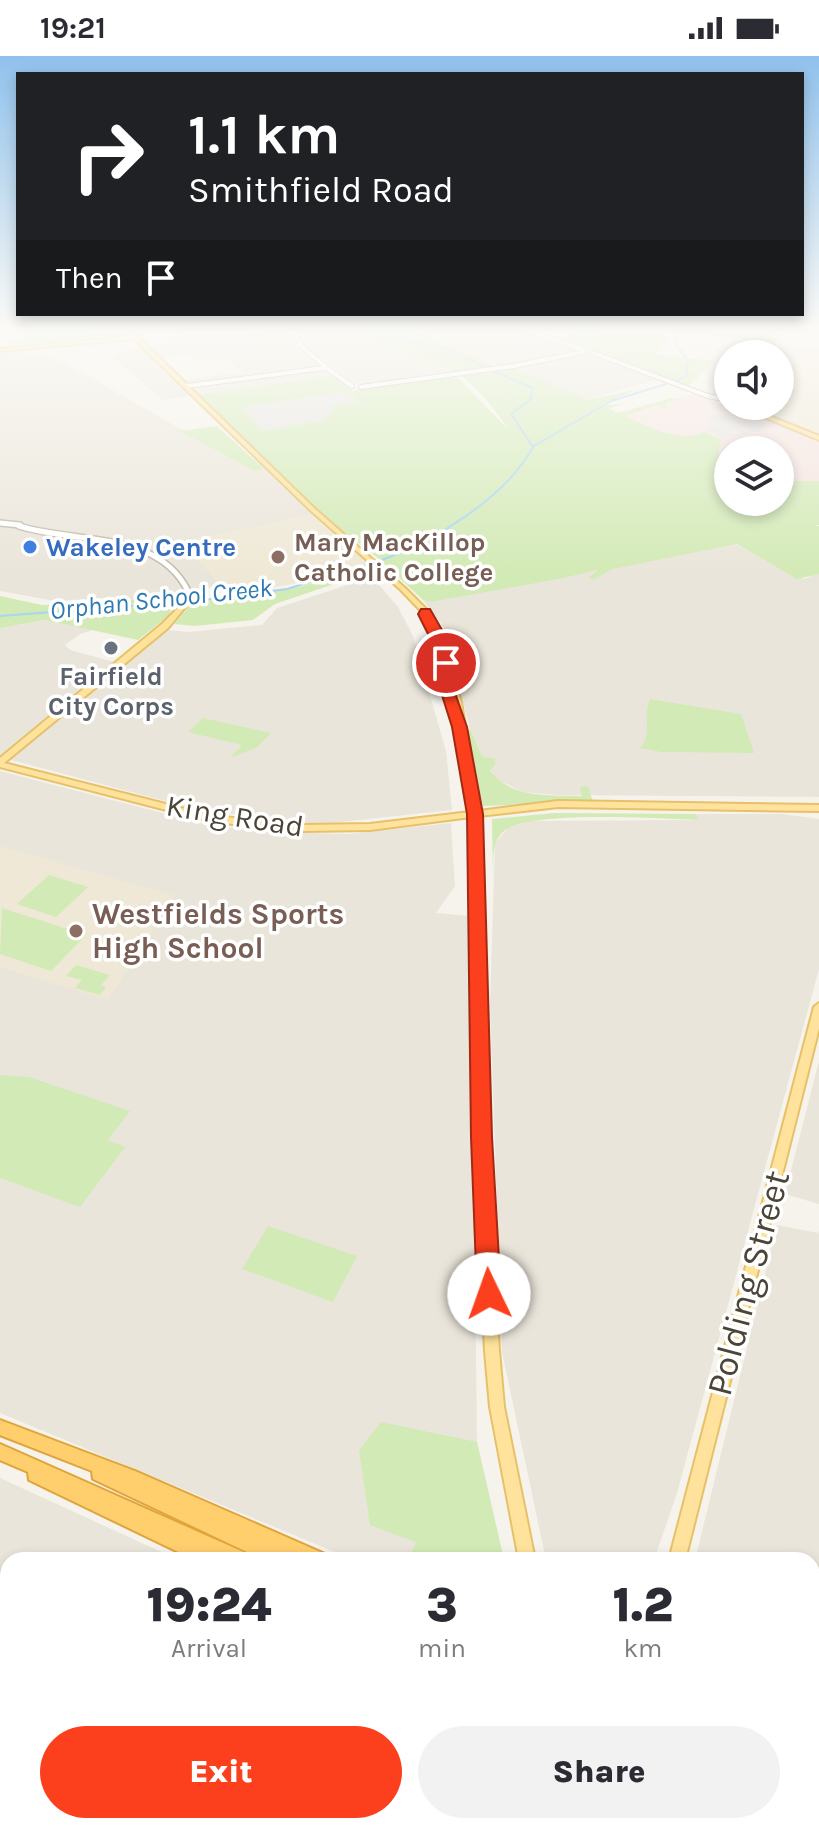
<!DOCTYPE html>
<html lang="en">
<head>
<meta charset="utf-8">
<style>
  body { margin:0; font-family:Karla,sans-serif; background:#f2f2f3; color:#2b2b33; height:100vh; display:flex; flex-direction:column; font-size:30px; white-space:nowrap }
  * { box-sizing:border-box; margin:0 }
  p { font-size:26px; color:#7c7c81 }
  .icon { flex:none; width:44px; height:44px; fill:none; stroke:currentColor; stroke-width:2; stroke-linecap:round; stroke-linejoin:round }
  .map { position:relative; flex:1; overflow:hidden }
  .side { position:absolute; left:0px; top:1496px; width:820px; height:282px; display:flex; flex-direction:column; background:#fff; border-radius:24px 24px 0 0; box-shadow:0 4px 12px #0003 }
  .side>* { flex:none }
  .top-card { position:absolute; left:16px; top:16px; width:788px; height:244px; border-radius:0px; box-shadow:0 4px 12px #0003; background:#202124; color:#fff; overflow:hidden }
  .controls { position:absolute; left:714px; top:284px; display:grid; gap:16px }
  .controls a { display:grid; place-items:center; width:80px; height:80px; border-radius:50%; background:#fff; box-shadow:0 4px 12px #0003; font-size:40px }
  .pin { position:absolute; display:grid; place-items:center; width:68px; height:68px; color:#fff; margin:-34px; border:4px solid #fff; border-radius:50%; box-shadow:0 2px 8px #0007 }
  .me { position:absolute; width:88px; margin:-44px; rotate:357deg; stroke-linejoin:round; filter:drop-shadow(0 0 6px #0008) }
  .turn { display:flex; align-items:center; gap:28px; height:168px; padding:0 40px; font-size:36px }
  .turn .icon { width:104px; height:104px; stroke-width:2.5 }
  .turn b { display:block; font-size:56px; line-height:68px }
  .then { display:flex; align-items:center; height:76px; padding:0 40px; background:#0003; gap:16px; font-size:30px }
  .eta { display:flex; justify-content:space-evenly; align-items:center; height:136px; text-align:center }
  .eta b { font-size:48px; font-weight:800; line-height:56px }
  .action { display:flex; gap:16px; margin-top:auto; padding:16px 40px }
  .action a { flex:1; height:92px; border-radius:48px; background:#fc3f1d; color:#fff; font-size:32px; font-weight:800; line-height:92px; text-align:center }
  .action a+a { background:#f2f2f3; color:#2b2b33 }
  .status { display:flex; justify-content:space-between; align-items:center; height:56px; padding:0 40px; background:#fff; direction:ltr }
  .status svg { height:22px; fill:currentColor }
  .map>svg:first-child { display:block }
</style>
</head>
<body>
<div class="status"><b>19:21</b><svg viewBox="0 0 49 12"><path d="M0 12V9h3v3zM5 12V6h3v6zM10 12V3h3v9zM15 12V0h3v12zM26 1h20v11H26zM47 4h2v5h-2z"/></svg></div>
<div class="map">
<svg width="819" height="1777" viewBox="0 0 819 1777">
  <rect width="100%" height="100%" fill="#f6f3ec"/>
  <g fill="#eae5da">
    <path d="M362 274 379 286 447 311 453 317 367 329 354 327 304 289 301 277Z"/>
    <path d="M414 274H522L579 295 499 310Z"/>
    <path d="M290 276 295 290 321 310 189 327 186 324 242 316 227 303 199 306 189 298 162 301 152 289 177 285 173 280Z"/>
    <path d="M139 288 192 340 163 344 113 301Z"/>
    <path d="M18 295 56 302 255 415 264 413 312 459 184 486 221 530 181 535 179 540 134 544 119 541 55 545 0 535V297Z"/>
    <path d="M585 297 654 323V324L587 344 514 312Z"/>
    <path d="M322 314 333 320 201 339 194 333Z"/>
    <path d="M734 487 804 523 819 517V741L556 739 523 736 496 723 490 713 495 709 494 704 482 700 470 673 443 570 423 544 432 546Z"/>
    <path d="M372 521 398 551 413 580 446 695 452 754 322 768 275 765 184 750 0 701V572L45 564 93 574 80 578 65 589 70 594 125 609 167 574 188 576 262 569 277 552Z"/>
    <path d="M0 715 205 768 261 776 349 778 451 767 455 830 436 857 471 860 477 1386 504 1504H354L0 1357Z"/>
    <path d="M696 758H781L819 763V913L677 1437 654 1504H546L502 1296 490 947 495 787 508 772 531 765 697 764Z"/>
    <path d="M819 1005V1148L785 1138Z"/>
    <path d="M777 1169 818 1177 819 1174V1743L812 1740V1504H695Z"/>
    <path d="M0 1422 179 1504H8V1770H513L516 1777H0Z"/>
  </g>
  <path fill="#f7ead8" d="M779 290 819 293V336L780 331V298H767L770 293Z"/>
  <g fill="#efe8d6">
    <path d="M780 331 819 336V379L746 350H780Z"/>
    <path d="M312 459 368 507 302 526 230 540 183 486Z"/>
    <path d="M0 790 175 840 108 944 0 911Z"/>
  </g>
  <path fill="#f6e3e0" d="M694 338 819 384V432L780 424V394H728V402L619 358Z"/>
  <g fill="#d2eab5">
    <path d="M22 274H84L104 278 124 275 128 278 8 289 23 280Z"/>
    <path d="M362 274H414L503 313 514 312 588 344 639 333 600 349 621 348 609 353 618 357 671 342 677 343 666 347 667 354 656 349 625 360C649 370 679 388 704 376L721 383 718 398 728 402V446H780V421L789 425H819V469L815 470H819V518L797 523 737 488 613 513 594 523 588 522 598 514C545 527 487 535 432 546L423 544 378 502 327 463 201 339 333 320 353 335 456 320 509 374C492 350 471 321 442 309 417 299 382 294 362 274Z"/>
    <path d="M579 274 664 279 666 287 655 298 714 305 688 331 563 285Z"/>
    <path d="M217 370 264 413 255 415 180 375Z"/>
    <path d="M374 509 378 513 275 548 253 564 195 570 174 568 192 547 299 531Z"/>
    <path d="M0 540 42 549H62L179 540 168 560 138 584 45 564 0 572Z"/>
    <path d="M650 643 741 658 754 697 661 696 640 692C653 678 642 662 650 643Z"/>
    <path d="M203 662 271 677 256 692 230 702 242 689 188 676Z"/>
    <path d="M470 673 482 700 495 703V709L490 714C510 743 550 739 582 740L580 731 588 730 593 746 483 750 464 674Z"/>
    <path d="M555 757 696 758 698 764C661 763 524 753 502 777 490 789 494 810 493 825L492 763Z"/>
    <path d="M49 819 88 831 56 861 17 848Z"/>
    <path d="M2 852 86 879 51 915 0 898Z"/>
    <path d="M76 909 110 919 101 929 106 931 100 939 75 932 82 924 66 920Z"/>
    <path d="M0 1019 29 1021 130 1055 108 1084 125 1091 80 1151 0 1122Z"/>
    <path d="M268 1170 357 1200 333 1246 242 1213Z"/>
    <path d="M381 1366 477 1386 504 1504H409L416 1486 370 1469 359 1394Z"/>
  </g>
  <g fill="#e5e3e0">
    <path d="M337 337H350L360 346 331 350 334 356 319 365 262 375 242 351Z"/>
    <path d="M715 359H728L735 363 733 365 766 367 760 376H750L732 365 721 367H732L750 378 721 382 707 373 720 368 705 363Z"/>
  </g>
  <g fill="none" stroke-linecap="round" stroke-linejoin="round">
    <g stroke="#a9d4f2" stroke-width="2">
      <path d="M383 274 410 285 451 294 486 312"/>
      <path d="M674 274 741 281"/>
      <path d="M674 275 678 292 688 304 686 320 677 325"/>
      <path d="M534 390 611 345 666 328"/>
      <path d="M382 504C435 485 506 441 533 391L511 358 531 343 533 332 493 315"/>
      <path d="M189 546 287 533 367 509"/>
      <path d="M0 560 183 546"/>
    </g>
    <g stroke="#c2bbae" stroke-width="6">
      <g id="minor-far1">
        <path d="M294 274 301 290 326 311"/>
        <path d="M527 274 583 294"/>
        <path d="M591 296 708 340 728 344"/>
        <path d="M328 313 352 330"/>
        <path d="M187 330 324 312"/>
        <path d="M361 331 514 310 583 296"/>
      </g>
    </g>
    <g stroke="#c2bbae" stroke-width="8">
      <g id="minor">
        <path d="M0 467 20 469"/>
        <path d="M19 470C76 488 158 474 188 535L184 538 188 540 184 549"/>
      </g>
    </g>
    <g stroke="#e6c16a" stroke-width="4">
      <g id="major">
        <path d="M126 274H130L137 280H140L139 282 314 452 405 532 428 555 443 581 461 646 479 755 558 745 819 749V755L558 751 479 760 487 1081 499 1295 504 1351 535 1504H519L490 1351 485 1295 475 1081 471 761 370 774 303 775 213 766 0 711V702L162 568 182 548 184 547 187 549 168 572 4 707 213 760 303 769 370 768 470 756 453 646 435 581 423 557 401 534 310 454 134 283 0 295V293L132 280Z"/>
        <path d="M777 274H781L763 298H759Z"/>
        <path d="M737 350H745L819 380V384Z"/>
        <path d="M819 947V972L685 1504H669L814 951Z"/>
        <path d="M600 1770H619L622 1777H603Z"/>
      </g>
    </g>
    <g stroke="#e0a43c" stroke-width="4">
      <g id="highway">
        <path d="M0 1364 135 1415 325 1498 328 1504H299L290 1500 292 1504H264L93 1423 92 1415 0 1379Z"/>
        <path d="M0 1388 248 1498 251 1504H195L29 1424 28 1416 0 1404Z"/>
        <path d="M525 1770H545L548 1777H528Z"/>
        <path d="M557 1770H595L598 1777H560Z"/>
      </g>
    </g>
    <use href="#minor-far1" stroke="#fff" stroke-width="4"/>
    <use href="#minor" stroke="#fff" stroke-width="5"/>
    <use href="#major" fill="#ffe39c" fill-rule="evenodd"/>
    <use href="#highway" fill="#ffcf6e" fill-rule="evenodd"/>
  </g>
  <linearGradient id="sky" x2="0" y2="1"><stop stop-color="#8fc1ec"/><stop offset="0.52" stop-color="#fbfaf6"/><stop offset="1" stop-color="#fbfaf6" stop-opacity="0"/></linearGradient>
  <rect width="819" height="522" fill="url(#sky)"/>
  <path fill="#fc3f1d" stroke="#a42913" stroke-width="2" d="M421 553H430L446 581 453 607 447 611 448 617 467 671 483 758 492 1081 501 1238 497 1245 489 1248 481 1245 477 1238 471 1081 467 758 452 671 435 617 428 578 418 558Z"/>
  <circle fill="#3f7fe0" stroke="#fff" stroke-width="3" cx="30" cy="491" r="8"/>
  <g fill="#8d6e63" stroke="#fff" stroke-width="3">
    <circle cx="278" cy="501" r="8"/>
    <circle cx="76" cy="875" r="8"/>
  </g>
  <circle fill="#6b7280" stroke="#fff" stroke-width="3" cx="111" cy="592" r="8"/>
  <g text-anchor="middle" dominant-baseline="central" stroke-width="7" stroke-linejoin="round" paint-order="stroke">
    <g font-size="26" font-weight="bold" fill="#785e54" stroke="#fff" text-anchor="start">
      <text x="294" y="486">Mary MacKillop<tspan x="294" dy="30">Catholic College</tspan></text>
    </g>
    <g font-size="26" font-weight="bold" fill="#366cbe" stroke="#fff" text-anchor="start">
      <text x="46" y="491">Wakeley Centre</text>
    </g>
    <g font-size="26" font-style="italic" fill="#2e7ab2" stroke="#fff">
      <text transform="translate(161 543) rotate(-6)">Orphan School Creek</text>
    </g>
    <g font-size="26" font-weight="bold" fill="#5b616d" stroke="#fff">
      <text x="111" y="620">Fairfield<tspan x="111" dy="30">City Corps</tspan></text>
    </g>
    <g font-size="30" fill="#4b4439" stroke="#fff">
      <text transform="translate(235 760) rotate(9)">King Road</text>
    </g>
    <g font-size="30" font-weight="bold" fill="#785e54" stroke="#fff" text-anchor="start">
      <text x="92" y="858">Westfields Sports<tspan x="92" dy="34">High School</tspan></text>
    </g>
    <g font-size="36" fill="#4b4439" stroke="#fff">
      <text transform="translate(748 1227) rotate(-75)">Polding Street</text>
    </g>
  </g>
</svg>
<div class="controls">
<a><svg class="icon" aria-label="sound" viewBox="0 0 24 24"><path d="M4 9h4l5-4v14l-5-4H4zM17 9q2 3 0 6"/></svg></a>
<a><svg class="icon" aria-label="layers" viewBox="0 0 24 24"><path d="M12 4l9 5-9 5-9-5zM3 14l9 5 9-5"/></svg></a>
</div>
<div class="pin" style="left:446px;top:607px;background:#d93025"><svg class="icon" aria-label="arrive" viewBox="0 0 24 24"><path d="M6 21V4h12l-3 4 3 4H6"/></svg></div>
<svg class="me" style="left:489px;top:1238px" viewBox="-20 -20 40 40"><circle r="19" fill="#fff"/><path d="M0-13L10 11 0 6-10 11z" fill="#fc3f1d"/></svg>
<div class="top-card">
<div class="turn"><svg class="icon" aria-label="right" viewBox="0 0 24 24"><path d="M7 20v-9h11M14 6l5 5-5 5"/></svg><div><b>1.1 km</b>Smithfield Road</div></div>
<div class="then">Then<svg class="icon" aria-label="arrive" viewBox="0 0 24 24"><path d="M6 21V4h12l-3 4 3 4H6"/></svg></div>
</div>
<section class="side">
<div class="eta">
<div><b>19:24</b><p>Arrival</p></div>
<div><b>3</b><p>min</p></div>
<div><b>1.2</b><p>km</p></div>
</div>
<div class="action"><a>Exit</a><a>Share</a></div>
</section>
</div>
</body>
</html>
